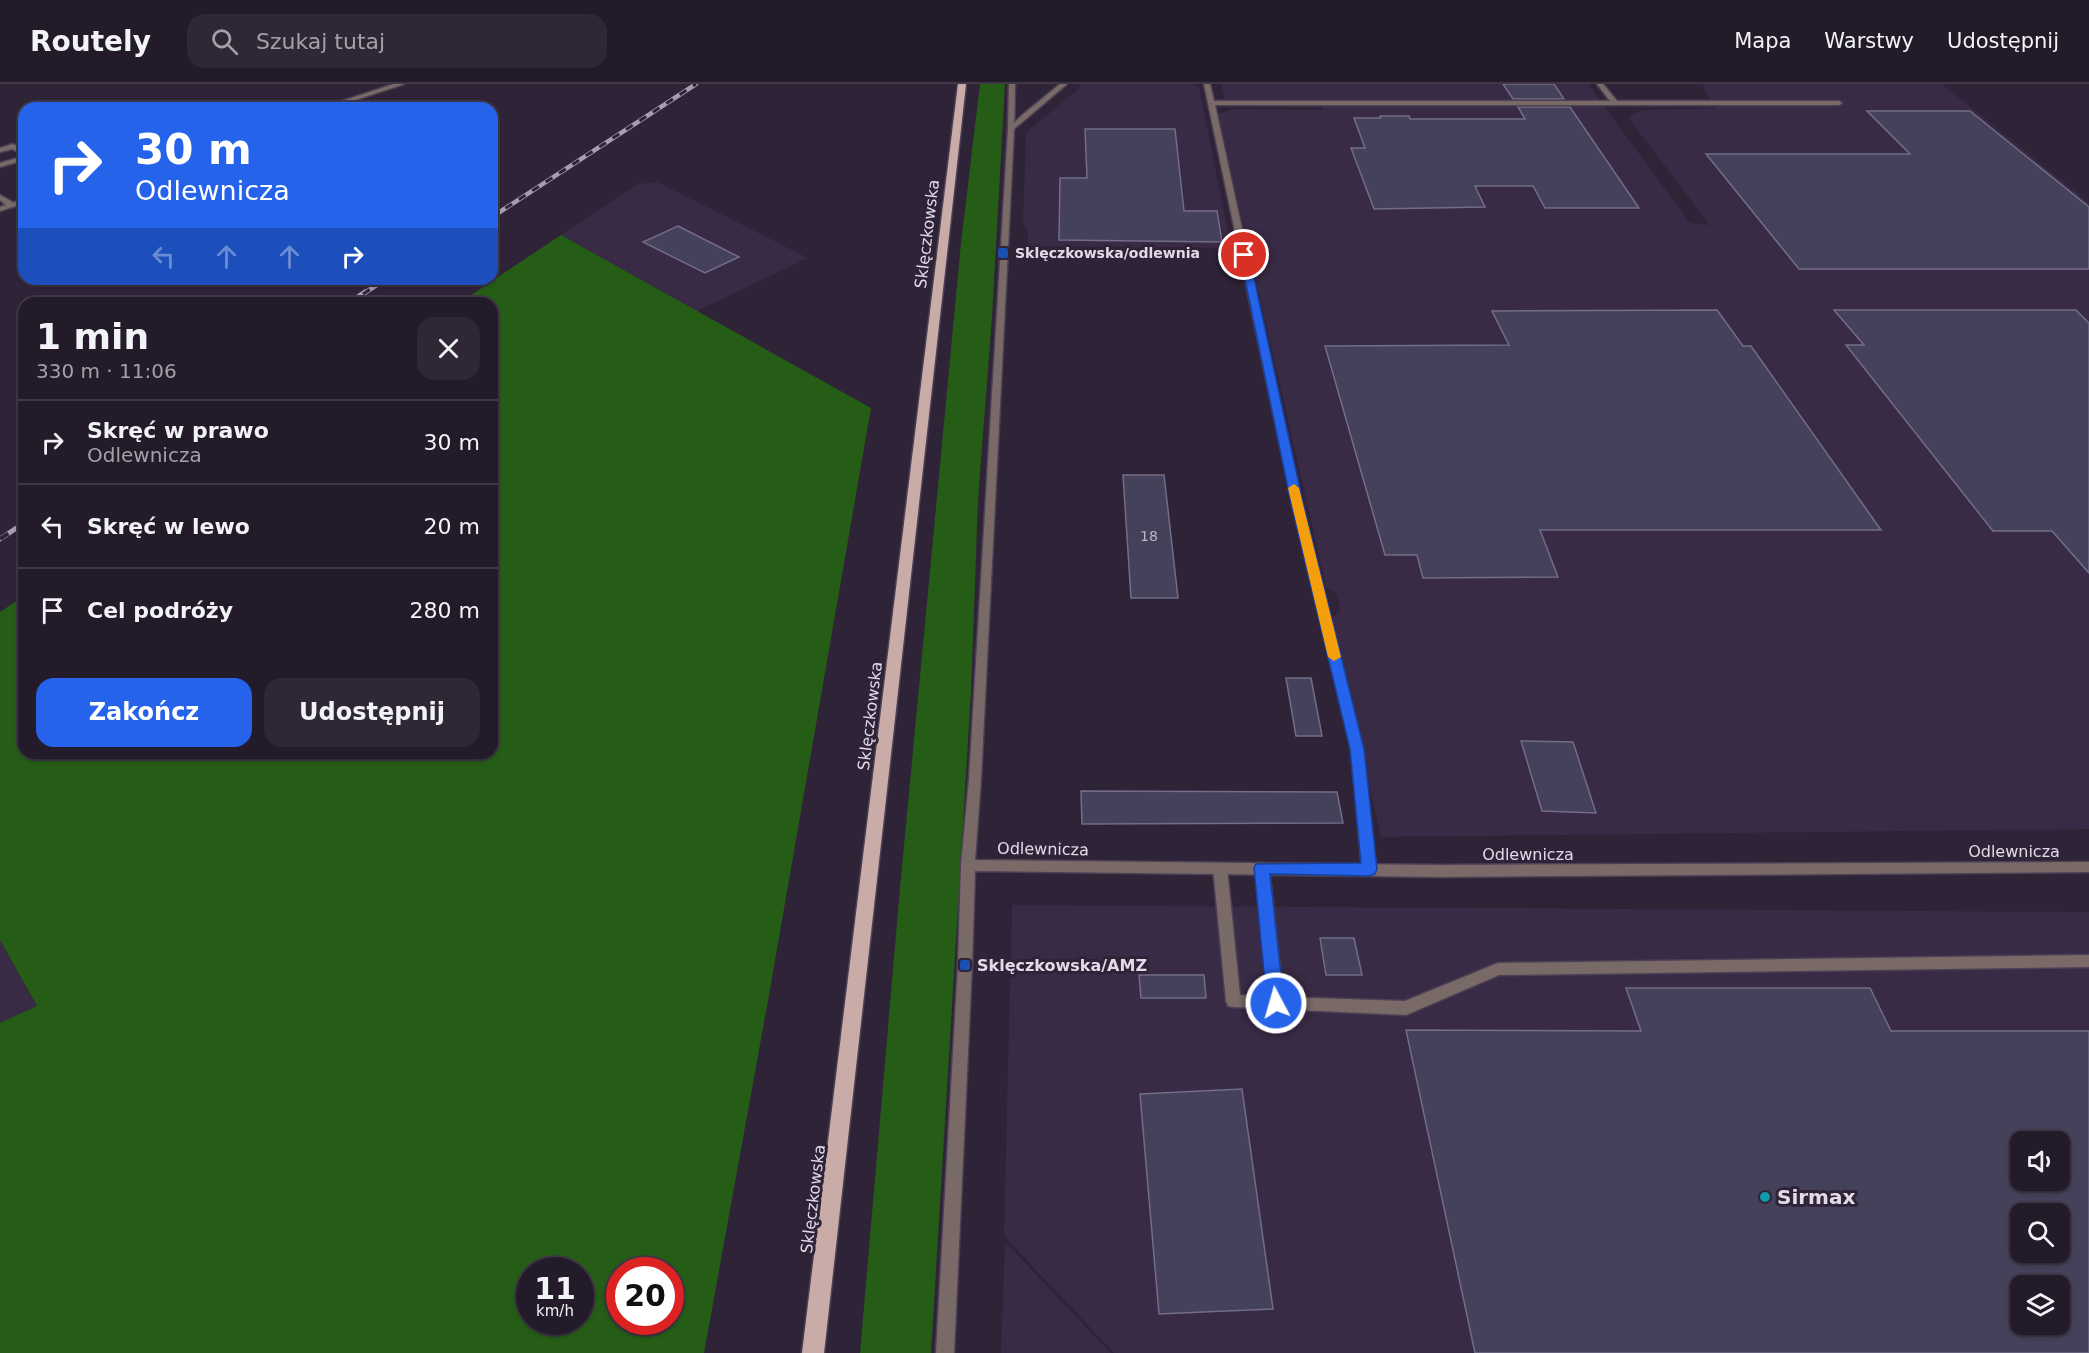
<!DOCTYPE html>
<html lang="pl">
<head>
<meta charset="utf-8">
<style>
  body { margin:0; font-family:"DejaVu Sans",sans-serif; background:#2f2736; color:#f1f3f6; height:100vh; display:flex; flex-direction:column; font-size:22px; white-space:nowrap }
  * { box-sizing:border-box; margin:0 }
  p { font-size:20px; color:#a3a1a8 }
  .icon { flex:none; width:33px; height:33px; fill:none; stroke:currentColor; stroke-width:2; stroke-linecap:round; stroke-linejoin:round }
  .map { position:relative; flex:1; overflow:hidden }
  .details { position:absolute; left:18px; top:213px; width:480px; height:462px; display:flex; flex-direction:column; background:#231a2a; border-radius:18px; box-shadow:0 2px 4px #0004,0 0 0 2px #403847 }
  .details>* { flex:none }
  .banner { position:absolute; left:18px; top:18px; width:480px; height:183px; border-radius:18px; box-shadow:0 2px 4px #0004,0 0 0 2px #403847; background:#2563eb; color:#fff; overflow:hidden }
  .controls { position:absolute; left:2010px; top:1047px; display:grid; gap:12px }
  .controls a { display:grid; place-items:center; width:60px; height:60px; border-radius:12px; background:#231a2a; box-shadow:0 2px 4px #0004,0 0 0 2px #403847; font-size:30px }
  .speed { position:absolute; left:516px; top:1173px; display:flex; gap:12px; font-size:30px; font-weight:700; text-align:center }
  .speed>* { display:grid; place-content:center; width:78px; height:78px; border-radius:50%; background:#231a2a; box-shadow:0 2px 4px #0004,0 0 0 2px #403847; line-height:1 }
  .speed small { font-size:15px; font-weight:400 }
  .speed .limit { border:9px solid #d22; background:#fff; color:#111 }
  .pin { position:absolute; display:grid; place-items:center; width:51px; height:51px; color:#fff; margin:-26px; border:3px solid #fff; border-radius:50%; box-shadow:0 2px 6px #0007 }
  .me { position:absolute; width:66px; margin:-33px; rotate:354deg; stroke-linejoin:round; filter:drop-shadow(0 0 4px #0008) }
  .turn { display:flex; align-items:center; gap:21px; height:126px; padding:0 18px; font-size:27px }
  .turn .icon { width:78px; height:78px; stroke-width:2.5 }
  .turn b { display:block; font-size:42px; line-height:51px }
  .lanes { display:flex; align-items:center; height:57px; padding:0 18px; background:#0003; justify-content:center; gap:30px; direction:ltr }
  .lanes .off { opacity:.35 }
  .round { display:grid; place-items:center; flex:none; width:63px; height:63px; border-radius:18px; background:#2f2736 }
  .head { display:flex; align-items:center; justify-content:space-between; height:102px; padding:0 18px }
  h1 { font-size:36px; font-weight:800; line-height:45px }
  .cta { display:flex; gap:12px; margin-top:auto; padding:12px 18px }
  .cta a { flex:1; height:69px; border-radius:18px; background:#2563eb; color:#fff; font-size:24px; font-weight:800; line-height:69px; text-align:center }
  .cta a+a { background:#2f2736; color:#f1f3f6 }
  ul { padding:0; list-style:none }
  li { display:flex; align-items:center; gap:18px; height:84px; padding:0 18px; border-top:2px solid #403847 }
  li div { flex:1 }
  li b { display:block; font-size:22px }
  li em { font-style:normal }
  header { display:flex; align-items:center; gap:36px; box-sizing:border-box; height:84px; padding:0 30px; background:#231a2a; border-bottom:2px solid #403847 }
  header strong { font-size:28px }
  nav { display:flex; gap:33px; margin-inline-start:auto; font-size:21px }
  .search { width:420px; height:54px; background:#2f2736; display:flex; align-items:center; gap:15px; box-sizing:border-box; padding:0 21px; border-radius:18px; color:#a3a1a8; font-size:22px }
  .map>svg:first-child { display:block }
</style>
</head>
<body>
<header>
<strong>Routely</strong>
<div class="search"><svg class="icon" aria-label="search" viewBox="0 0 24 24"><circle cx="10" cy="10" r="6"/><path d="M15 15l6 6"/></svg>Szukaj tutaj</div>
<nav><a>Mapa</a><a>Warstwy</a><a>Udostępnij</a></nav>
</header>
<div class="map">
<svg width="2089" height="1269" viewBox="0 0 2089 1269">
  <rect width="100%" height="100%" fill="#2f2338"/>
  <g fill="#392a45" fill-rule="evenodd">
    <path d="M1080 0H1191L1199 3 1231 164 1028 162V150L1023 138 1026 49 1078 5Z"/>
    <path d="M1221 0H1588L1690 139 1710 141 1629 35 1632 30 1644 26 1715 24 1702 0H1942L2089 119V745L1381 753 1330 535 1340 527 1337 510 1326 503 1218 30 1233 25 1323 26 1319 16H1225Z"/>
    <path d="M657 98 808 174 697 227 561 151 638 100Z"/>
    <path d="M1012 821 2089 828V1269H1114L1004 1152ZM2020 1058H2060V1096H2020ZM2020 1130H2060V1168H2020ZM2020 1202H2060V1240H2020Z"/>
    <path d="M0 856 37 923 0 939Z"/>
    <path d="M1005 1158 1111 1269H1001Z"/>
  </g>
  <g fill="#255c16" fill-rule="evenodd">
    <path d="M980 0H1005L992 233 978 416 971 608 931 1269H860L900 804 961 159Z"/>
    <path d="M561 151 871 324 769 911 704 1269H0V939L37 922 0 856V528L24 512V669H492V219H459ZM580 1186V1238H530V1186ZM670 1186V1238H620V1186Z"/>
  </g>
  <g fill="#46415a" stroke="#726d88" stroke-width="1.5" fill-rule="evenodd">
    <path d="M1503 0H1554L1564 15H1513Z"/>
    <path d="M1518 23H1570L1639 124H1545L1533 102H1475L1485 123 1374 125 1351 64H1365L1354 34H1381L1380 32H1409L1410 35H1525Z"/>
    <path d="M1867 27H1970L2089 123V185H1799L1706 70H1910Z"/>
    <path d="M1085 45H1175L1184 127H1217L1222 158 1059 156 1060 94H1087Z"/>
    <path d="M678 142 739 173 705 189 643 158Z"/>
    <path d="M1717 226 1743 262H1751L1881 446H1540L1558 493 1423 494 1417 471H1385L1325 262 1509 261 1492 227Z"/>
    <path d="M1834 226H2076L2089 239V489L2052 447H1993L1846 261H1864Z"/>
    <path d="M1123 391H1164L1178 514H1131Z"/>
    <path d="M1286 594H1311L1322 652H1296Z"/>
    <path d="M1521 657 1573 658 1596 729 1542 727Z"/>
    <path d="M1081 707 1337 708 1343 739 1082 740Z"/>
    <path d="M1320 854H1354L1362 891H1326Z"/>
    <path d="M1139 891H1204L1206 914H1141Z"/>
    <path d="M1626 904H1870L1891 947H2089V1269H1475L1406 946 1641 947ZM2020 1058H2060V1096H2020ZM2020 1130H2060V1168H2020ZM2020 1202H2060V1240H2020Z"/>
    <path d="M1242 1005 1273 1225 1159 1230 1140 1010Z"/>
  </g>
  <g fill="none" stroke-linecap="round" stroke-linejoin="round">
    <g stroke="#4c4054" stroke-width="3">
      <g id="service">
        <path d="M1009 0H1015L1014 45 1011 47 1008 45Z"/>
        <path d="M1204 0H1210L1214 17H1610L1597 0H1603L1617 17H1839L1842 19 1839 21H1215L1302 419 1363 665 1376 785 1374 789 1369 790 1364 789 1362 785 1351 665 1292 419Z"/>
        <path d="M13 60 24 66V71L12 65 0 68V64Z"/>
        <path d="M24 72V76L0 83V79Z"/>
        <path d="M0 111 14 119V123H8L0 116Z"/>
        <path d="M1220 779 1225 780 1227 784 1240 911 1268 912 1255 784 1257 780 1262 779 1267 780 1269 784 1283 913 1405 917 1498 879 2089 871V883L1499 891 1406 931 1233 923 1228 922 1226 917 1213 784 1215 780Z"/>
      </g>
    </g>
    <g stroke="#4c4054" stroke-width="3">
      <g id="minor">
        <path d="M394 0H404L331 24H321Z"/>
        <path d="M1060 0H1067L1014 45 981 695 975 776 1442 781 2089 778V788L1442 793 975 787 972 881 954 1269H936L958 881 961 781 969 695 1008 45 1020 33Z"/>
        <path d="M24 115V119L0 127V123Z"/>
      </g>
    </g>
    <g stroke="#4c4054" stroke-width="3">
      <path id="primary" d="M958 0H966L824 1269H802Z"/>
    </g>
    <use href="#service" fill="#796a68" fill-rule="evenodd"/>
    <use href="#minor" fill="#796a68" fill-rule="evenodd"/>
    <use href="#primary" fill="#c9aca8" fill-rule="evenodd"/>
    <g stroke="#a69dad" stroke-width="4.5">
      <g id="rail-far1">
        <path d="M492 133 696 0"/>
        <path d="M363 210 386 195"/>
      </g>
    </g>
    <g stroke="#a69dad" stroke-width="5">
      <g id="rail">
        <path d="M349 219 365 208"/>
        <path d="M0 455 24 439"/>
      </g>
    </g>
    <use href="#rail-far1" stroke="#2f2338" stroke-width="3" stroke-dasharray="8" stroke-linecap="butt"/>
    <use href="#rail" stroke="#2f2338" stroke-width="4" stroke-dasharray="10" stroke-linecap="butt"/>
  </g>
  <path fill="#2563eb" stroke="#184099" stroke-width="1.5" d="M1244 168 1249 171 1303 419 1364 665 1377 785 1375 790 1369 792 1270 790 1284 919 1281 924 1276 926 1270 924 1267 919 1254 784 1256 780 1361 779 1350 665 1291 419 1240 171Z"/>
  <path fill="#f59e0b" d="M1294 400 1299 404 1341 573 1334 577 1328 573 1288 404Z"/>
  <g fill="#1a4fb4" stroke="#2f2338" stroke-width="2">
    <rect x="997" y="163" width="12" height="12" rx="3"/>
    <rect x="959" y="875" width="12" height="12" rx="3"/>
  </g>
  <circle fill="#0f9aa8" stroke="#2f2338" stroke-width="2" cx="1765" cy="1113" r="6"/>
  <g text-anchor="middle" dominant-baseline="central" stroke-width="6" stroke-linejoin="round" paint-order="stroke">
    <g font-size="14" font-weight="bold" fill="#e2dae8" stroke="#2f2338" text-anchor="start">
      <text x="1015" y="169">Sklęczkowska/odlewnia</text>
    </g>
    <g font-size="14" fill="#bbb4c4">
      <text x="1149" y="452">18</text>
    </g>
    <g font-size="16" fill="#e2dae8" stroke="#2f2338">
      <text transform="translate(927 150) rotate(-83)">Sklęczkowska</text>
      <text transform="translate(870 632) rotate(-83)">Sklęczkowska</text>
      <text transform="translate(1043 765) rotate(1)">Odlewnicza</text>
      <text x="2014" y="767">Odlewnicza</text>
      <text x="1528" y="770">Odlewnicza</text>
      <text transform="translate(813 1115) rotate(-83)">Sklęczkowska</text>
    </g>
    <g font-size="16" font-weight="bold" fill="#e2dae8" stroke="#2f2338" text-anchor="start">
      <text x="977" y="881">Sklęczkowska/AMZ</text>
    </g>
    <g font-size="20" font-weight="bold" fill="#e2dae8" stroke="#2f2338" text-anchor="start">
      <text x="1777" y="1113">Sirmax</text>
    </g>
  </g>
</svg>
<div class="controls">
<a><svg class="icon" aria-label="sound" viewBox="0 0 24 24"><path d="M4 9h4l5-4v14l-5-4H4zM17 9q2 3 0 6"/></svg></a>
<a><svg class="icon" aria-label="search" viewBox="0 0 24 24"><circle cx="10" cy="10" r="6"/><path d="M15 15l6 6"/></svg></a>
<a><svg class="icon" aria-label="layers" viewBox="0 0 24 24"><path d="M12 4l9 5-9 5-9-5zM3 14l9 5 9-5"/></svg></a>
</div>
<div class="speed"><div>11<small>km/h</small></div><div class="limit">20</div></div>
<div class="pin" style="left:1244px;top:171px;background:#d93025"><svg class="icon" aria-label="arrive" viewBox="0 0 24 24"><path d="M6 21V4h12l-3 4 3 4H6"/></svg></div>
<svg class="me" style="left:1276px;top:919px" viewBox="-20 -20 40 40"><circle r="17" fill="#2563eb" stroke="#fff" stroke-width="3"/><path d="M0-11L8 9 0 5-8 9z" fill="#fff"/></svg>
<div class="banner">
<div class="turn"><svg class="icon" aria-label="right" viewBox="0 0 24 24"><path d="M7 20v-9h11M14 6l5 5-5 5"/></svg><div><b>30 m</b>Odlewnicza</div></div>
<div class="lanes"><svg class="icon off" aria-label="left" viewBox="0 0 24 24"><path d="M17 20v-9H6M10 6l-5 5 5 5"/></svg><svg class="icon off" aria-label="ahead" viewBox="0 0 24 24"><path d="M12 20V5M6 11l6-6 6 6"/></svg><svg class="icon off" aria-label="ahead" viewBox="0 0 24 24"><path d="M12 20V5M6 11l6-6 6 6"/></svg><svg class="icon" aria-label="right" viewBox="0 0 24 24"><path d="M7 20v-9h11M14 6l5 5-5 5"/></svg></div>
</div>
<section class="details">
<div class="head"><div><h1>1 min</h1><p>330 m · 11:06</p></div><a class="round"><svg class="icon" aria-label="close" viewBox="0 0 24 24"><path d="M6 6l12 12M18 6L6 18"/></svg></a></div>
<ul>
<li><svg class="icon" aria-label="right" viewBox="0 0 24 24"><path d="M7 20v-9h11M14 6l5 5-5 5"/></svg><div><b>Skręć w prawo</b><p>Odlewnicza</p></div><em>30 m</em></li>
<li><svg class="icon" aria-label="left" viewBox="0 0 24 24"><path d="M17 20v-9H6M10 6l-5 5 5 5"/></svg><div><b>Skręć w lewo</b></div><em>20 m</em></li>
<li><svg class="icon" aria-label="arrive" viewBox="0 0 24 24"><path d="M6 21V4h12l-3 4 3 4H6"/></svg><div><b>Cel podróży</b></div><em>280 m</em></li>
</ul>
<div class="cta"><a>Zakończ</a><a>Udostępnij</a></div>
</section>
</div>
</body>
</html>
